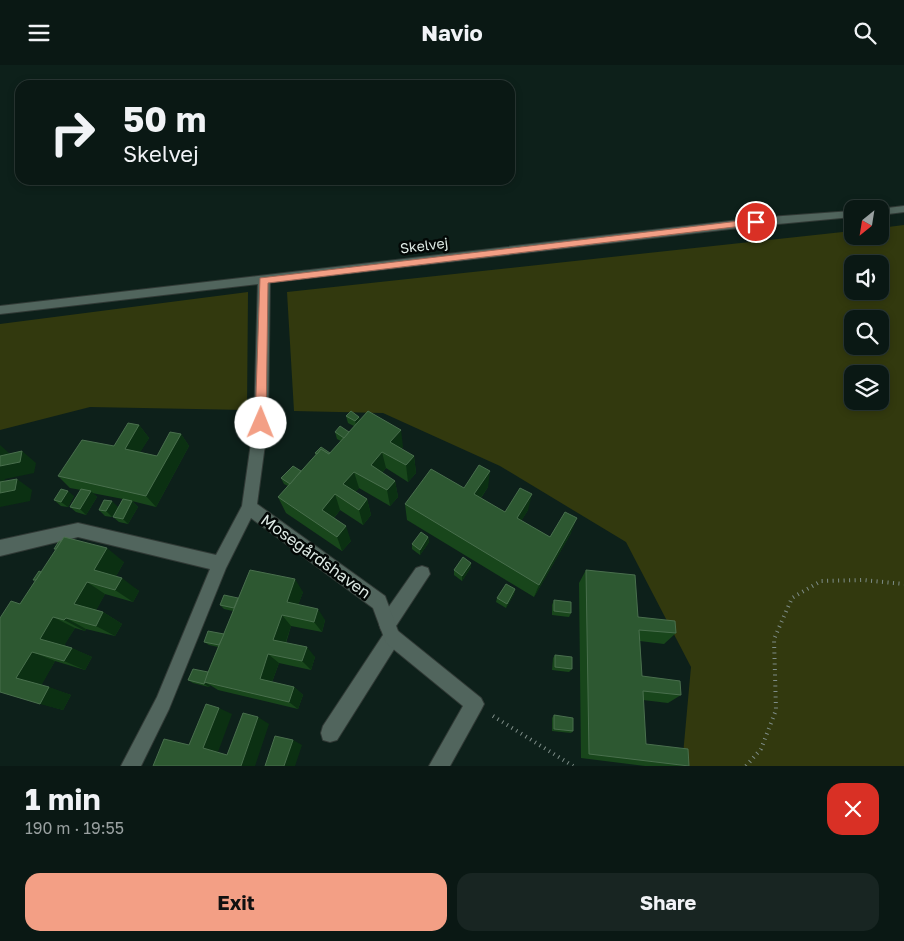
<!DOCTYPE html>
<html lang="en">
<head>
<meta charset="utf-8">
<style>
  body { margin:0; font-family:"Golos Text",sans-serif; background:#182522; color:#f1f3f6; height:100vh; display:flex; flex-direction:column; font-size:19px; white-space:nowrap }
  * { box-sizing:border-box; margin:0 }
  p { font-size:16px; color:#99a0a0 }
  .icon { flex:none; width:28px; height:28px; fill:none; stroke:currentColor; stroke-width:2; stroke-linecap:round; stroke-linejoin:round }
  .map { position:relative; height:701px; overflow:hidden }
  .sheet { display:flex; flex-direction:column; background:#0a1814; flex:1 }
  .sheet>* { flex:none }
  .banner { position:absolute; left:15px; top:15px; width:500px; height:105px; border-radius:15px; box-shadow:0 2px 8px #0003,0 0 0 1px #2a3734; background:#0a1814; color:#f1f3f6; overflow:hidden }
  .needle { width:32px; rotate:210deg }
  .buttons { position:absolute; left:844px; top:135px; display:grid; gap:10px }
  .buttons a { display:grid; place-items:center; width:45px; height:45px; border-radius:10px; background:#0a1814; box-shadow:0 2px 8px #0003,0 0 0 1px #2a3734; font-size:25px }
  .pin { position:absolute; display:grid; place-items:center; width:42px; height:42px; color:#fff; margin:-21px; border:2px solid #fff; border-radius:50%; box-shadow:0 1px 5px #0007 }
  .me { position:absolute; width:55px; margin:-28px; rotate:1deg; stroke-linejoin:round; filter:drop-shadow(0 0 4px #0008) }
  .turn { display:flex; align-items:center; gap:18px; height:105px; padding:0 25px; font-size:22px }
  .turn .icon { width:65px; height:65px; stroke-width:2.5 }
  .turn b { display:block; font-size:35px; line-height:42px }
  .round { display:grid; place-items:center; flex:none; width:52px; height:52px; border-radius:15px; background:#182522 }
  .overview { display:flex; align-items:center; justify-content:space-between; height:85px; padding:0 25px }
  h1 { font-size:30px; font-weight:700; line-height:38px }
  .button { display:flex; gap:10px; margin-top:auto; padding:10px 25px }
  .button a { flex:1; height:58px; border-radius:15px; background:#f39f85; color:#111; font-size:20px; font-weight:700; line-height:58px; text-align:center }
  .button a+a { background:#182522; color:#f1f3f6 }
  header { display:flex; justify-content:space-between; align-items:center; height:65px; padding:0 25px; background:#0a1814; font-size:22px; font-weight:700 }
  .map>svg:first-child { display:block }
</style>
</head>
<body>
<header><svg class="icon" aria-label="menu" viewBox="0 0 24 24"><path d="M4 6h16M4 12h16M4 18h16"/></svg>Navio<svg class="icon" aria-label="search" viewBox="0 0 24 24"><circle cx="10" cy="10" r="6"/><path d="M15 15l6 6"/></svg></header>
<div class="map">
<svg width="904" height="701" viewBox="0 0 904 701">
  <rect width="100%" height="100%" fill="#0d201a"/>
  <g fill="#32390e" fill-rule="evenodd">
    <path d="M904 160V701H682L691 602 626 477 500 401 383 348 294 346 287 227 852 166V171H880V163ZM852 199H880V226H852ZM852 254H880V281H852ZM852 309H880V336H852Z"/>
    <path d="M248 227 247 345 90 342 0 365V259Z"/>
  </g>
  <g fill="none" stroke-linecap="round" stroke-linejoin="round">
    <g stroke="#313a36" stroke-width="2">
      <path id="service" d="M422 501 428 503 430 509 394 564 398 566 401 572 398 578 337 675 330 677 323 675 321 668 323 661 385 567 381 565 379 559 381 553 416 503Z"/>
    </g>
    <g stroke="#313a36" stroke-width="2">
      <path id="minor" d="M264 211 270 215 268 357 257 439 385 531 398 566 481 633 484 639 481 645 450 701H429L463 641 386 578 373 543 251 453 226 503 169 644 141 701H121L157 632 210 504 78 472 0 491V475L78 458 216 490 242 441 254 357 258 215Z"/>
    </g>
    <g stroke="#313a36" stroke-width="2">
      <g id="tertiary">
        <path d="M904 141V147L880 150 879 144Z"/>
        <path d="M852 146V152L756 161 0 249V241L756 153Z"/>
      </g>
    </g>
    <g stroke="#7e8d88" stroke-width="4" stroke-dasharray="1 4.5" stroke-linecap="butt">
      <path d="M493 651 573 701"/>
      <path d="M746 701 761 684 776 645 774 574 792 533 821 516 863 515 904 519"/>
    </g>
    <use href="#service" fill="#51655d" fill-rule="evenodd"/>
    <use href="#minor" fill="#51655d" fill-rule="evenodd"/>
    <use href="#tertiary" fill="#51655d" fill-rule="evenodd"/>
  </g>
  <g fill="#18461b">
    <path d="M346 351 359 352 360 355 403 382 401 384 414 391 416 408 408 417 386 403 382 408 395 416 398 432 390 441 359 423 355 427 367 434 371 450 363 460 340 445 334 453 351 476 342 486 286 448 278 432 288 421 284 419 281 413 301 406 316 390 315 388H330L341 376 337 374 335 367H349L354 361 348 358Z"/>
    <path d="M139 360 149 373 140 387 157 391 181 369 189 381 156 442 132 436 138 442 128 459 119 457 113 452 123 434 92 428 97 432 86 450 76 447 70 442 81 425 70 423 58 411 114 381Z"/>
    <path d="M488 422 481 433 505 447 528 445 521 456 550 472 571 468 534 532 407 455 405 439 464 423Z"/>
    <path d="M74 431 68 442 61 441 54 435Z"/>
    <path d="M118 442 112 452 105 451 99 445Z"/>
    <path d="M428 472 429 477 420 490 412 484V479Z"/>
    <path d="M124 497 116 511 139 526 133 537 105 529 96 545 103 547 122 559 115 571 86 564 85 566 75 563 64 580 92 592 85 605 55 596 41 620 71 630 63 645 0 627 20 539 35 516 33 515 41 507Z"/>
    <path d="M471 498V502L462 516 454 510V505Z"/>
    <path d="M586 505 638 552 676 568 664 579 640 576 642 611 681 630 668 638 643 635 646 679 689 701H645L581 693 579 518Z"/>
    <path d="M515 524 514 529 506 543 496 537 497 533Z"/>
    <path d="M303 527 298 540 325 555 322 567 291 561 286 578 315 592 311 605 279 598 272 617 294 622 303 630 298 644 218 625 210 620 209 622 193 618 188 615 208 607 218 582 209 580 204 577 224 569 233 546 224 544 220 540 238 533Z"/>
    <path d="M554 535 571 548 569 552 552 550V540Z"/>
    <path d="M555 590 572 604 569 607 552 605 553 593Z"/>
    <path d="M554 650 573 666 571 668 552 666V653Z"/>
  </g>
  <g fill="#0b3012">
    <path d="M359 352 361 358 357 363 355 356Z"/>
    <path d="M139 360 149 373 135 396 125 384Z"/>
    <path d="M401 365 403 382 394 393 390 377Z"/>
    <path d="M181 369 189 381 156 442 146 431Z"/>
    <path d="M0 380 10 389 22 386 36 398 34 408 5 414 2 428 17 414 32 425 30 436 0 442Z"/>
    <path d="M382 387 386 403 374 417 371 400Z"/>
    <path d="M414 391 416 408 408 417 406 400Z"/>
    <path d="M490 406 488 422 473 444 474 429Z"/>
    <path d="M354 407 359 423 349 435 343 419Z"/>
    <path d="M395 416 398 432 390 441 387 425Z"/>
    <path d="M68 426 74 431 68 442 61 437Z"/>
    <path d="M91 426 97 432 86 450 80 444Z"/>
    <path d="M335 429 340 445 328 460 322 445Z"/>
    <path d="M532 429 528 445 514 468 517 453Z"/>
    <path d="M367 434 371 450 363 460 359 445Z"/>
    <path d="M112 436 118 442 112 452 106 446Z"/>
    <path d="M132 436 138 442 128 459 123 454Z"/>
    <path d="M577 453 571 468 534 532 539 520Z"/>
    <path d="M346 461 351 476 342 486 337 472Z"/>
    <path d="M428 472 429 477 420 490V485Z"/>
    <path d="M107 483 124 497 112 518 94 505Z"/>
    <path d="M471 498V502L462 516V511Z"/>
    <path d="M122 513 139 526 133 537 115 525Z"/>
    <path d="M295 514 303 527 295 549 287 537Z"/>
    <path d="M87 517 105 529 93 551 74 539Z"/>
    <path d="M515 524 514 529 506 543 507 539Z"/>
    <path d="M318 544 325 555 322 567 314 557Z"/>
    <path d="M103 547 122 559 115 571 96 561Z"/>
    <path d="M282 550 291 561 283 585 273 575Z"/>
    <path d="M53 552 75 563 62 584 40 574Z"/>
    <path d="M66 553 86 564 85 566 64 555Z"/>
    <path d="M307 582 315 592 311 605 302 596Z"/>
    <path d="M72 583 92 592 85 605 64 596Z"/>
    <path d="M32 587 55 596 41 621 16 613Z"/>
    <path d="M268 589 279 598 270 622 260 614Z"/>
    <path d="M205 617 210 620 209 622 204 619Z"/>
    <path d="M49 622 71 630 63 645 40 639Z"/>
    <path d="M294 622 303 630 298 644 289 637Z"/>
    <path d="M219 643 232 649 218 687 203 683Z"/>
    <path d="M258 652 269 659 255 701H241Z"/>
    <path d="M293 675 302 680 295 701H284Z"/>
  </g>
  <g fill="#2d5831" stroke="#496f4d">
    <path d="M351 346 359 352 355 356 346 351Z"/>
    <path d="M368 346 401 365 390 377 414 391 406 400 382 387 371 400 395 416 387 425 354 407 343 419 367 434 359 445 335 429 322 445 346 461 337 472 278 432 321 384 329 389Z"/>
    <path d="M128 358 139 360 125 384 157 391 170 367 181 369 146 431 58 411 82 375 114 381Z"/>
    <path d="M340 361 349 367 344 373 335 367Z"/>
    <path d="M321 382 330 388 329 389 321 384 317 389 315 388Z"/>
    <path d="M22 386 20 397 0 401V391Z"/>
    <path d="M479 400 490 406 474 429 505 447 520 423 532 429 517 453 550 472 565 447 577 453 539 520 405 439 431 404 464 423Z"/>
    <path d="M293 401 301 406 290 419 281 413Z"/>
    <path d="M17 414 15 425 0 428V417Z"/>
    <path d="M61 424 68 426 61 437 54 435Z"/>
    <path d="M81 424 91 426 80 444 70 442Z"/>
    <path d="M123 434 132 436 123 454 113 452Z"/>
    <path d="M104 435 112 436 106 446 99 445Z"/>
    <path d="M421 467 428 472 420 485 412 479Z"/>
    <path d="M64 472 107 483 94 505 122 513 115 525 87 517 74 539 103 547 96 561 66 553 64 555 53 552 40 574 72 583 64 596 32 587 16 613 49 622 40 639 0 627V553L11 536 20 539Z"/>
    <path d="M59 476H61L56 484H54Z"/>
    <path d="M463 492 471 498 462 511 454 505Z"/>
    <path d="M250 505 295 514 287 537 318 544 314 557 282 550 273 575 307 582 302 596 268 589 260 614 294 622 289 637 204 617Z"/>
    <path d="M586 505 635 510 638 552 675 556 676 568 639 565 642 611 680 616 681 630 643 626 646 679 688 684 689 701 589 689Z"/>
    <path d="M39 506 41 507 36 515H33Z"/>
    <path d="M506 519 515 524 507 539 497 533Z"/>
    <path d="M224 530 238 533 234 543 220 540Z"/>
    <path d="M554 535 571 537V548L554 546Z"/>
    <path d="M208 566 224 569 219 580 204 577Z"/>
    <path d="M555 590 572 592V604L555 602Z"/>
    <path d="M193 604 208 607 204 619 188 615Z"/>
    <path d="M206 639 219 643 203 683 227 690 243 648 258 652 241 701H153L164 674 189 680Z"/>
    <path d="M554 650 573 653V666L554 664Z"/>
    <path d="M275 671 293 675 284 701H265Z"/>
  </g>
  <path fill="#f39f85" stroke="#9e6756" d="M756 154 761 157 759 159 268 218 266 358 265 361H257L255 358 260 213Z"/>
  <g text-anchor="middle" dominant-baseline="central" stroke-width="5" stroke-linejoin="round" paint-order="stroke">
    <g font-size="14" fill="#deeae5" stroke="#030806">
      <text transform="translate(424 180) rotate(-7)">Skelvej</text>
    </g>
    <g font-size="16" fill="#deeae5" stroke="#030806">
      <text transform="translate(316 491) rotate(36)">Mosegårdshaven</text>
    </g>
  </g>
</svg>
<div class="buttons">
<a><svg class="needle" viewBox="-14 -14 28 28"><path d="M0-13l5 13h-10z" fill="#e53935"/><path d="M0 13l5-13h-10z" fill="#99a0a0"/></svg></a>
<a><svg class="icon" aria-label="sound" viewBox="0 0 24 24"><path d="M4 9h4l5-4v14l-5-4H4zM17 9q2 3 0 6"/></svg></a>
<a><svg class="icon" aria-label="search" viewBox="0 0 24 24"><circle cx="10" cy="10" r="6"/><path d="M15 15l6 6"/></svg></a>
<a><svg class="icon" aria-label="layers" viewBox="0 0 24 24"><path d="M12 4l9 5-9 5-9-5zM3 14l9 5 9-5"/></svg></a>
</div>
<div class="pin" style="left:756px;top:157px;background:#d93025"><svg class="icon" aria-label="arrive" viewBox="0 0 24 24"><path d="M6 21V4h12l-3 4 3 4H6"/></svg></div>
<svg class="me" style="left:261px;top:358px" viewBox="-20 -20 40 40"><circle r="19" fill="#fff"/><path d="M0-13L10 11 0 6-10 11z" fill="#f39f85"/></svg>
<div class="banner">
<div class="turn"><svg class="icon" aria-label="right" viewBox="0 0 24 24"><path d="M7 20v-9h11M14 6l5 5-5 5"/></svg><div><b>50 m</b>Skelvej</div></div>
</div>
</div>
<section class="sheet">
<div class="overview"><div><h1>1 min</h1><p>190 m · 19:55</p></div><a class="round" style="background:#d93025;color:#fff"><svg class="icon" aria-label="close" viewBox="0 0 24 24"><path d="M6 6l12 12M18 6L6 18"/></svg></a></div>
<div class="button"><a>Exit</a><a>Share</a></div>
</section>
</body>
</html>
